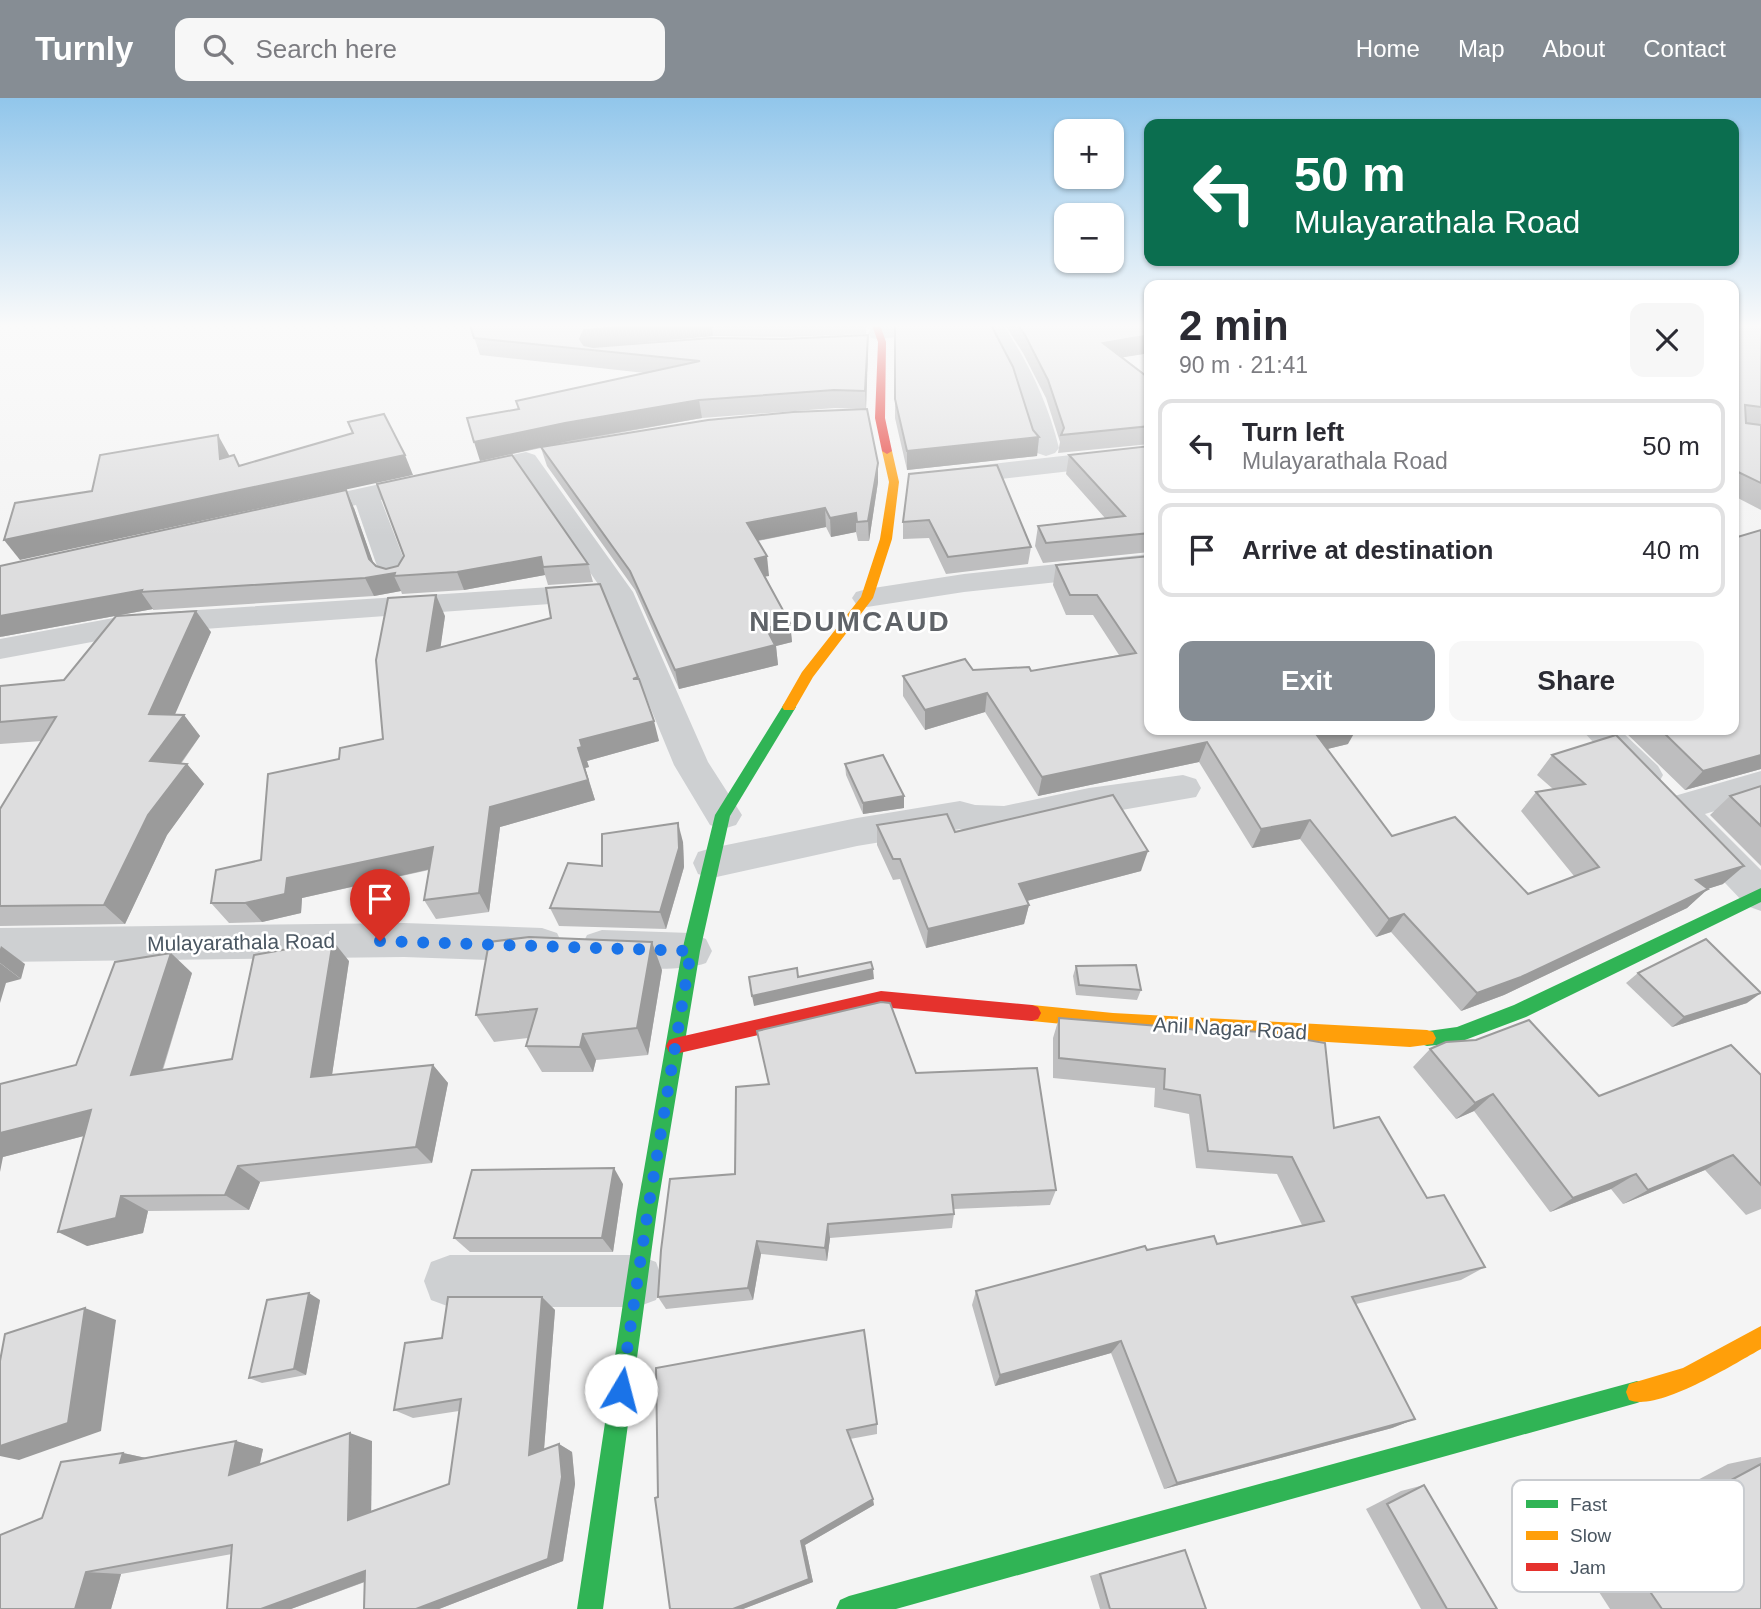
<!DOCTYPE html>
<html lang="en">
<head>
<meta charset="utf-8">
<style>
  body { margin:0; font-family:Arial,sans-serif; background:#f7f7f7; color:#2b2b33; height:100vh; display:flex; flex-direction:column; font-size:26px; white-space:nowrap }
  * { box-sizing:border-box; margin:0 }
  p { font-size:23px; color:#7c7c81 }
  .icon { flex:none; width:38px; height:38px; fill:none; stroke:currentColor; stroke-width:2; stroke-linecap:round; stroke-linejoin:round }
  .map { position:relative; flex:1; overflow:hidden }
  .details { position:absolute; left:1144px; top:182px; width:595px; height:455px; display:flex; flex-direction:column; background:#fff; border-radius:14px; box-shadow:0 2px 5px #0004 }
  .details>* { flex:none }
  .guide { position:absolute; left:1144px; top:21px; width:595px; height:147px; border-radius:14px; box-shadow:0 2px 5px #0004; background:#0b6e4f; color:#fff; overflow:hidden }
  .tools { position:absolute; left:1054px; top:21px; display:grid; gap:14px }
  .tools a { display:grid; place-items:center; width:70px; height:70px; border-radius:14px; background:#fff; box-shadow:0 2px 5px #0004; font-size:35px }
  .pin { position:absolute; display:grid; place-items:center; width:60px; height:60px; color:#fff; margin:-72px -30px; border-radius:50% 50% 50% 0; rotate:-45deg; box-shadow:0 0 7px #0007 }
  .pin .icon { rotate:45deg }
  .me { position:absolute; width:77px; margin:-38px; rotate:8deg; stroke-linejoin:round; filter:drop-shadow(0 0 5px #0008) }
  .turn { display:flex; align-items:center; gap:24px; height:147px; padding:0 35px; font-size:32px }
  .turn .icon { width:91px; height:91px; stroke-width:2.5 }
  .turn b { display:block; font-size:49px; line-height:60px }
  .round { display:grid; place-items:center; flex:none; width:74px; height:74px; border-radius:14px; background:#f7f7f7 }
  .overview { display:flex; align-items:center; justify-content:space-between; height:119px; padding:0 35px }
  h1 { font-size:42px; font-weight:700; line-height:52px }
  .button { display:flex; gap:14px; margin-top:auto; padding:14px 35px }
  .button a { flex:1; height:80px; border-radius:14px; background:#868d94; color:#fff; font-size:28px; font-weight:700; line-height:80px; text-align:center }
  .button a+a { background:#f7f7f7; color:#2b2b33 }
  ul { padding:0; list-style:none }
  li { display:flex; align-items:center; gap:21px; height:94px; margin:0 14px 10px; padding:0 21px; border:4px solid #e1e1e2; border-radius:14px }
  li div { flex:1 }
  li b { display:block; font-size:26px }
  li em { font-style:normal }
  header { display:flex; align-items:center; gap:42px; box-sizing:border-box; height:98px; padding:0 35px; background:#868d94; color:#fff }
  header strong { font-size:33px }
  nav { display:flex; gap:38px; margin-inline-start:auto; font-size:24px }
  .search { width:490px; height:63px; background:#f7f7f7; display:flex; align-items:center; gap:18px; box-sizing:border-box; padding:0 24px; border-radius:14px; color:#7c7c81; font-size:26px }
  .map>svg:first-child { display:block }
</style>
</head>
<body>
<header>
<strong>Turnly</strong>
<div class="search"><svg class="icon" aria-label="search" viewBox="0 0 24 24"><circle cx="10" cy="10" r="6"/><path d="M15 15l6 6"/></svg>Search here</div>
<nav><a>Home</a><a>Map</a><a>About</a><a>Contact</a></nav>
</header>
<div class="map">
<svg width="1761" height="1511" viewBox="0 0 1761 1511">
  <rect width="100%" height="100%" fill="#f4f4f4"/>
  <g fill="none" stroke-linecap="round" stroke-linejoin="round">
    <g fill="#ced0d2" fill-rule="evenodd">
      <path d="M897 227H964L960 231 953 233 879 241 871 240 868 235 871 230Z"/>
      <path d="M983 227H1003C1029 265 1048 305 1059 350L1055 355 1046 358 1037 355 1033 350 1014 286Z"/>
      <path d="M1150 348V364L949 387 940 385 936 379 940 373 949 371Z"/>
      <path d="M526 354 535 357 633 494 708 664 742 717 736 727 723 731 710 727 674 667 606 502 135 536 0 561V541L135 516 598 486 519 371 381 402 410 477 405 483 395 486 385 483 380 477 356 407 298 420 288 418 284 412 288 406 298 404Z"/>
      <path d="M1150 456V474L964 494 867 509 856 506 852 500 856 494 867 491 964 476Z"/>
      <path d="M1582 632H1620L1658 668 1663 677 1658 686 1645 690 1632 686Z"/>
      <path d="M1761 673V699L1705 716 1761 772V813L1747 808 1664 721 1658 711 1664 701Z"/>
      <path d="M1183 677 1196 681 1201 690 1196 699 1076 720 1004 736 975 735 960 731 857 748 712 780 698 776 693 765 698 754 712 750 857 720 960 703 975 707 1004 708 1089 690Z"/>
      <path d="M404 825 542 830 557 835 563 847 557 859 542 864 404 859 0 864V830Z"/>
      <path d="M602 832 691 835 706 841 712 853 706 865C678 875 615 871 587 861L581 849 587 837Z"/>
      <path d="M450 1157H637L656 1164 663 1183 656 1202 637 1209H450L431 1202 424 1183 431 1164Z"/>
    </g>
    <g fill="#30b455" fill-rule="evenodd">
      <path d="M789 604 796 609 730 718 700 853 657 1112 603 1511H577L637 1112 682 853 715 717 784 606Z"/>
      <path d="M1761 790V804L1526 919 1457 945 1427 948 1421 946 1418 940 1421 934 1457 929 1514 907Z"/>
      <path d="M1637 1283 1645 1286 1648 1294 1645 1302 1637 1305 896 1511H836L840 1502 849 1498Z"/>
    </g>
    <g fill="#ff9f0a" fill-rule="evenodd">
      <path d="M887 350 892 353 899 384 892 441 873 500 813 579 794 612H784L782 609 802 574 861 499 880 441 889 384 882 353Z"/>
      <path d="M1032 907 1113 915 1427 932 1433 934 1436 940 1433 946 1410 949 1113 931 1032 923 1026 921 1023 915 1026 909Z"/>
      <path d="M1761 1228V1251C1734 1266 1658 1314 1629 1302L1626 1294 1629 1286 1683 1270Z"/>
    </g>
    <g fill="#e5322d" fill-rule="evenodd">
      <path d="M872 227H880L886 244 885 320 892 353 887 356 882 353 875 320 878 244Z"/>
      <path d="M881 893 1032 907 1038 909 1041 915 1038 921 1032 923 881 909 675 956 669 954 666 948 669 942 675 940Z"/>
    </g>
  </g>
  <g fill="#bebebf" fill-rule="evenodd">
    <path d="M470 227H866V236L784 239 713 238 620 247 868 237 866 311 878 365V384L869 443H858L856 434 831 439 826 429 758 443 769 478H765L790 525 792 544 776 548 778 567 679 591 635 492 547 368 541 350 480 363 518 311 516 303 645 275 480 257ZM835 310 863 311 553 347 702 320Z"/>
    <path d="M895 227 1033 332 1039 339 1037 358 907 372 895 320Z"/>
    <path d="M1005 227H1150V255L1122 259 1150 281V346L1058 355 1060 344 1046 300 1023 255Z"/>
    <path d="M1734 227H1761V412L1734 398Z"/>
    <path d="M1150 348V454L1043 465 1035 448 1038 428 1105 420 1066 376 1069 357Z"/>
    <path d="M909 376 1031 449 1028 466 946 476 929 440 903 441V424Z"/>
    <path d="M354 410 373 465 376 468 386 471 588 466 593 484 548 487 545 477 464 492 402 496 401 493 374 498 153 512V511L0 539Z"/>
    <path d="M1761 432V671L1685 692 1623 632H1734V440Z"/>
    <path d="M1056 467 1348 646 1327 651 1392 738 1528 796 1574 778 1521 713 1536 694 1553 691 1537 677 1552 657 1723 786 1707 791 1687 810 1504 897 1461 913 1391 834 1376 839 1300 741 1252 750 1199 664 1038 698 985 614 925 632 903 598V578L973 572 1031 573 1119 557 1093 517H1066L1053 487Z"/>
    <path d="M445 518 440 550 639 583 659 643 587 663 589 669 585 670 595 702 500 729 489 814 436 821 424 802 429 772 302 800 301 815 262 824 229 825 211 805 261 762 383 641Z"/>
    <path d="M211 534 174 617H184L200 638 181 666H187L204 686 167 737 125 826 0 828V711L42 643 0 646V588L64 582Z"/>
    <path d="M845 666 904 698V710L863 716 846 677Z"/>
    <path d="M1761 688V768L1710 717 1730 698Z"/>
    <path d="M877 727 955 734 1141 773 1027 803 1029 807 1024 826 926 850 900 781 893 782 877 747Z"/>
    <path d="M683 744 684 769 666 831 559 828 550 810 602 768Z"/>
    <path d="M349 863 332 977 433 967 448 985 432 1065 260 1084 249 1112 148 1113 143 1135 87 1148 84 1038 3 1059 0 986 76 967 192 875 163 972 232 961Z"/>
    <path d="M1076 868 1141 892 1137 902 1076 897 1073 878Z"/>
    <path d="M662 872 648 957 596 962 593 974H542L526 948 528 940 494 944 476 917Z"/>
    <path d="M1638 875 1747 905 1672 929 1626 885Z"/>
    <path d="M1059 920 1225 937 1228 932 1334 1030 1427 1100 1485 1169 1461 1182 1356 1206 1415 1321 1392 1330 1164 1391 1111 1255 995 1288 972 1207 976 1193 1147 1152 1217 1146 1302 1127 1277 1076 1196 1070 1189 1016 1154 1009 1155 990 1053 980V940Z"/>
    <path d="M757 933 916 975 1056 1092 1050 1107 954 1111V1116L952 1130 830 1140 827 1163 761 1156 753 1202 666 1211 658 1199 735 1076 769 986Z"/>
    <path d="M1430 951 1599 998 1761 977V1111L1746 1117 1705 1072 1623 1106 1611 1091 1550 1114 1474 1013 1456 1021 1413 969Z"/>
    <path d="M623 1086 613 1154H470L454 1140Z"/>
    <path d="M542 1199 555 1212 544 1351 559 1346 572 1354 575 1386 563 1463 439 1511H364L365 1484 291 1511H227L232 1456 121 1476 111 1511H0L42 1420 123 1355 146 1360 236 1343 263 1351 260 1366 372 1343 371 1413 449 1386 459 1313 413 1320 394 1312 442 1240Z"/>
    <path d="M320 1202 306 1277 262 1285 249 1280Z"/>
    <path d="M656 1270 877 1326V1336L850 1341 874 1407 805 1447 813 1484 743 1511H670L658 1399Z"/>
    <path d="M1761 1359V1511H1610L1570 1449 1728 1366Z"/>
    <path d="M1424 1387 1497 1511H1421L1366 1411 1401 1393Z"/>
    <path d="M1171 1455 1206 1511H1100L1090 1478Z"/>
  </g>
  <g fill="#9b9b9b">
    <path d="M643 227H712L713 238 588 249 587 251 580 241 584 232Z"/>
    <path d="M868 237V254L866 312 865 293Z"/>
    <path d="M1150 237V255L1100 263 1103 245Z"/>
    <path d="M699 302 702 320 569 343 480 363 474 344 565 325Z"/>
    <path d="M218 337 229 357 231 381 220 361Z"/>
    <path d="M1039 339 1037 358 907 372V353Z"/>
    <path d="M405 357 413 377 20 462 4 442Z"/>
    <path d="M878 365V384L869 443 868 423Z"/>
    <path d="M346 392 354 410 378 478 395 475 394 478 401 493 374 498 365 480 369 461Z"/>
    <path d="M825 410 826 429 750 444 747 425Z"/>
    <path d="M856 415V434L831 439 830 420Z"/>
    <path d="M767 458 769 478 758 480 755 461Z"/>
    <path d="M541 459 545 477 464 492 457 474Z"/>
    <path d="M142 492 141 494 153 511 0 539V518Z"/>
    <path d="M436 497 445 518 437 574 427 553Z"/>
    <path d="M196 513 211 534 166 637 149 616Z"/>
    <path d="M790 525 792 544 776 548 778 567 679 591 675 572 766 530Z"/>
    <path d="M987 595 985 614 925 632V612Z"/>
    <path d="M184 617 200 638 167 684 150 663Z"/>
    <path d="M654 623 659 643 587 663 589 669 585 670 595 702 500 729 489 814 479 795 490 709 580 642Z"/>
    <path d="M1334 632H1356L1348 646 1307 656 1316 636Z"/>
    <path d="M1207 644 1199 664 1038 698 1042 679Z"/>
    <path d="M1761 657V671L1685 692 1703 673Z"/>
    <path d="M187 666 204 686 167 737 125 826 104 807 148 717Z"/>
    <path d="M904 698V710L863 716V705Z"/>
    <path d="M1310 722 1300 741 1252 750 1261 731Z"/>
    <path d="M678 725 683 744 684 769 666 831 660 814Z"/>
    <path d="M433 749 444 768 302 800 301 815 262 824 245 805 287 780Z"/>
    <path d="M1148 753 1141 773 1015 806 1019 786Z"/>
    <path d="M1744 768 1723 786 1676 801 1696 782Z"/>
    <path d="M1708 791 1687 810 1504 897 1461 913 1477 895Z"/>
    <path d="M1029 807 1024 826 926 850 928 831Z"/>
    <path d="M1404 816 1391 834 1376 839 1389 821Z"/>
    <path d="M333 843 349 863 329 997 311 979Z"/>
    <path d="M652 844 662 872 648 957 637 930Z"/>
    <path d="M1 848 25 866 21 881 0 865V851Z"/>
    <path d="M171 855 192 875 155 995 131 977Z"/>
    <path d="M0 865 21 881 6 885 0 905Z"/>
    <path d="M873 871 874 881 754 908 752 898Z"/>
    <path d="M1761 895 1747 905 1672 929 1684 919Z"/>
    <path d="M583 936 596 962 593 974 580 949Z"/>
    <path d="M433 967 448 985 432 1065 416 1049Z"/>
    <path d="M1493 996 1474 1013 1456 1021 1475 1005Z"/>
    <path d="M91 1012 118 1029 3 1059 0 1074V1035Z"/>
    <path d="M1733 1057 1705 1072 1623 1106 1648 1092Z"/>
    <path d="M238 1068 260 1084 249 1112 225 1097Z"/>
    <path d="M614 1070 623 1086 613 1154 602 1140Z"/>
    <path d="M1636 1076 1611 1091 1550 1114 1573 1100Z"/>
    <path d="M121 1098 148 1113 143 1135 87 1148 58 1134Z"/>
    <path d="M828 1126 830 1140 827 1163 825 1150Z"/>
    <path d="M757 1143 761 1156 753 1202 748 1190Z"/>
    <path d="M309 1195 320 1202 306 1277 294 1271Z"/>
    <path d="M542 1199 555 1212 543 1364 529 1357Z"/>
    <path d="M85 1210 116 1222 101 1333 19 1362 0 1358V1348Z"/>
    <path d="M1121 1243 1111 1255 995 1288 1000 1277Z"/>
    <path d="M1415 1321 1392 1330 1164 1391 1177 1385Z"/>
    <path d="M350 1335 372 1343 371 1426 348 1422Z"/>
    <path d="M236 1343 263 1351 256 1383 229 1377Z"/>
    <path d="M559 1346 572 1354 575 1386 563 1463 439 1511H416Z"/>
    <path d="M123 1355 155 1362 120 1365Z"/>
    <path d="M873 1401 874 1407 805 1447 813 1484 743 1511H733L801 1443Z"/>
    <path d="M365 1473 388 1475 291 1511H261Z"/>
    <path d="M86 1474 121 1476 111 1511H75Z"/>
  </g>
  <g fill="#ddddde" stroke="#9b9b9b" stroke-width="2">
    <path d="M470 227H643L584 232 580 241 584 247 593 249 711 240 783 241 868 237 865 293 834 292 699 302 565 325 474 344 467 320 519 311 516 303 700 263 474 240Z"/>
    <path d="M895 227H991L1013 269 1033 332 1039 339 907 353 895 301Z"/>
    <path d="M1018 227H1150V237L1103 245 1150 281V328L1061 337 1064 330 1048 282 1025 237Z"/>
    <path d="M1734 227H1761V309L1745 307 1746 325 1761 327V385L1734 372Z"/>
    <path d="M867 311 878 365 868 423 857 424 856 415 830 420 825 410 747 425 767 458 755 461 790 525 766 530 775 547 675 572 630 473 541 349 708 322 793 314Z"/>
    <path d="M384 316 405 357 4 442 15 405 92 393 100 357 218 337 220 361 234 357 239 368 353 335 348 324Z"/>
    <path d="M1150 348V435L1046 445 1038 428 1125 418 1069 357Z"/>
    <path d="M512 357 588 466 543 469 541 459 457 474 394 478 395 475 365 480 141 494 142 492 0 518V468L346 392 369 461 376 468 386 471 398 468 404 458 377 386Z"/>
    <path d="M997 367 1031 449 948 459 929 422 903 424 909 376Z"/>
    <path d="M1761 432V657L1703 673 1661 632H1734V514L1737 513 1734 511V440Z"/>
    <path d="M1150 458V632H1334L1316 636 1392 738 1455 719 1528 796 1599 769 1536 694 1585 686 1552 657 1616 637 1744 768 1696 782 1708 791 1521 879 1477 895 1404 816 1389 821 1310 722 1261 731 1207 644 1042 679 987 595 925 612 903 578 965 561 973 572 1029 569 1031 573 1136 555 1097 497H1070L1056 467Z"/>
    <path d="M600 486 638 579 633 581H639L654 623 580 642 582 649 578 650 588 682 490 709 479 795 424 802 433 749 287 780 285 796 245 805H211L216 772 261 762 268 676 339 661 340 650 383 641 376 562 388 500 436 497 427 553 551 520 546 490Z"/>
    <path d="M196 513 149 616 184 617 150 663 187 666 148 717 104 807 0 808V711L56 619 0 624V588L64 582 116 518Z"/>
    <path d="M883 657 904 698 863 705 845 666Z"/>
    <path d="M1761 688V728L1730 698Z"/>
    <path d="M1113 697 1148 753 1019 786 1029 807 928 831 900 761H893L877 727 947 716 955 734Z"/>
    <path d="M678 725 679 750 660 814 550 810 568 765 602 768V736Z"/>
    <path d="M529 839 652 844 637 930 583 936 580 949 526 948 537 911 476 917 489 844Z"/>
    <path d="M1706 841 1761 895 1684 919 1638 875Z"/>
    <path d="M333 843 311 979 433 967 416 1049 238 1068 225 1097 121 1098 116 1120 58 1134 91 1012 0 1035V986L76 967 115 864 171 855 131 977 232 961 254 857Z"/>
    <path d="M871 864 873 871 752 898 749 879 797 870 798 879Z"/>
    <path d="M1136 867 1141 892 1079 887 1076 868Z"/>
    <path d="M881 904 890 905 916 975 1037 970 1056 1092 952 1097 954 1116 828 1126 825 1150 757 1143 748 1190 658 1199 661 1152 670 1081 735 1076 736 989 769 986 757 933Z"/>
    <path d="M1059 920 1184 930 1228 938V932L1262 934 1325 945 1334 1030 1379 1019 1427 1100 1444 1097 1485 1169 1352 1199 1415 1321 1177 1385 1121 1243 1000 1277 976 1193 1145 1148 1147 1152 1214 1138 1217 1146 1324 1123 1292 1059 1208 1053 1200 997 1164 991 1165 971 1059 960Z"/>
    <path d="M1529 922 1599 998 1731 947 1761 977V1087L1733 1057 1648 1092 1636 1076 1573 1100 1493 996 1475 1005 1430 951 1446 944 1476 942Z"/>
    <path d="M614 1070 602 1140H454L472 1072Z"/>
    <path d="M309 1195 294 1271 249 1280 267 1202Z"/>
    <path d="M448 1199H542L529 1357 559 1346 562 1379 548 1461 416 1511H364L365 1473 261 1511H227L232 1447 86 1474 75 1511H0V1437L42 1420 61 1364 123 1355 120 1365 236 1343 229 1377 350 1335 348 1422 449 1386 461 1301 394 1312 405 1245 442 1240Z"/>
    <path d="M85 1210 68 1325 0 1348V1263L5 1236Z"/>
    <path d="M864 1232 877 1326 847 1332 873 1401 801 1443 809 1481 733 1511H670L655 1400 658 1399 656 1270Z"/>
    <path d="M1761 1366V1511H1662L1616 1444Z"/>
    <path d="M1424 1387 1497 1511H1447L1387 1406Z"/>
    <path d="M1185 1452 1206 1511H1110L1100 1476Z"/>
  </g>
  <linearGradient id="sky" x2="0" y2="1"><stop stop-color="#91c6eb"/><stop offset="0.52" stop-color="#fafafa"/><stop offset="1" stop-color="#fafafa" stop-opacity="0"/></linearGradient>
  <rect width="1761" height="438" fill="url(#sky)"/>
  <g fill="none" stroke-linecap="round" stroke-linejoin="round">
    <path stroke="#1a73e8" stroke-width="12" stroke-dasharray="0 21.6" d="M380 843 691 853 648 1112 621 1292"/>
  </g>
  <g text-anchor="middle" dominant-baseline="central" stroke-width="5" stroke-linejoin="round" paint-order="stroke">
    <g font-size="21" fill="#4a5661" stroke="#fff">
      <text transform="translate(241 844) rotate(-1)">Mulayarathala Road</text>
      <text transform="translate(1230 930) rotate(3)">Anil Nagar Road</text>
    </g>
    <g font-size="28" font-weight="bold" letter-spacing="2" fill="#5f6368" stroke="#fff">
      <text x="850" y="523">NEDUMCAUD</text>
    </g>
  </g>
  <rect x="1512" y="1382" width="232" height="112" rx="10" fill="#fff" stroke="#c9ccd0" stroke-width="2"/>
  <rect x="1526" y="1402" width="32" height="8" fill="#30b455"/>
  <rect x="1526" y="1433" width="32" height="9" fill="#ff9f0a"/>
  <rect x="1526" y="1465" width="32" height="8" fill="#e5322d"/>
  <g font-size="19" fill="#4a5661">
    <text x="1570" y="1413">Fast</text>
    <text x="1570" y="1444">Slow</text>
    <text x="1570" y="1476">Jam</text>
  </g>
</svg>
<div class="tools">
<a>+</a>
<a>−</a>
</div>
<div class="pin" style="left:380px;top:843px;background:#d93025"><svg class="icon" aria-label="arrive" viewBox="0 0 24 24"><path d="M6 21V4h12l-3 4 3 4H6"/></svg></div>
<svg class="me" style="left:621px;top:1292px" viewBox="-20 -20 40 40"><circle r="19" fill="#fff"/><path d="M0-13L10 11 0 6-10 11z" fill="#1a73e8"/></svg>
<div class="guide">
<div class="turn"><svg class="icon" aria-label="left" viewBox="0 0 24 24"><path d="M17 20v-9H6M10 6l-5 5 5 5"/></svg><div><b>50 m</b>Mulayarathala Road</div></div>
</div>
<section class="details">
<div class="overview"><div><h1>2 min</h1><p>90 m · 21:41</p></div><a class="round"><svg class="icon" aria-label="close" viewBox="0 0 24 24"><path d="M6 6l12 12M18 6L6 18"/></svg></a></div>
<ul>
<li><svg class="icon" aria-label="left" viewBox="0 0 24 24"><path d="M17 20v-9H6M10 6l-5 5 5 5"/></svg><div><b>Turn left</b><p>Mulayarathala Road</p></div><em>50 m</em></li>
<li><svg class="icon" aria-label="arrive" viewBox="0 0 24 24"><path d="M6 21V4h12l-3 4 3 4H6"/></svg><div><b>Arrive at destination</b></div><em>40 m</em></li>
</ul>
<div class="button"><a>Exit</a><a>Share</a></div>
</section>
</div>
</body>
</html>
